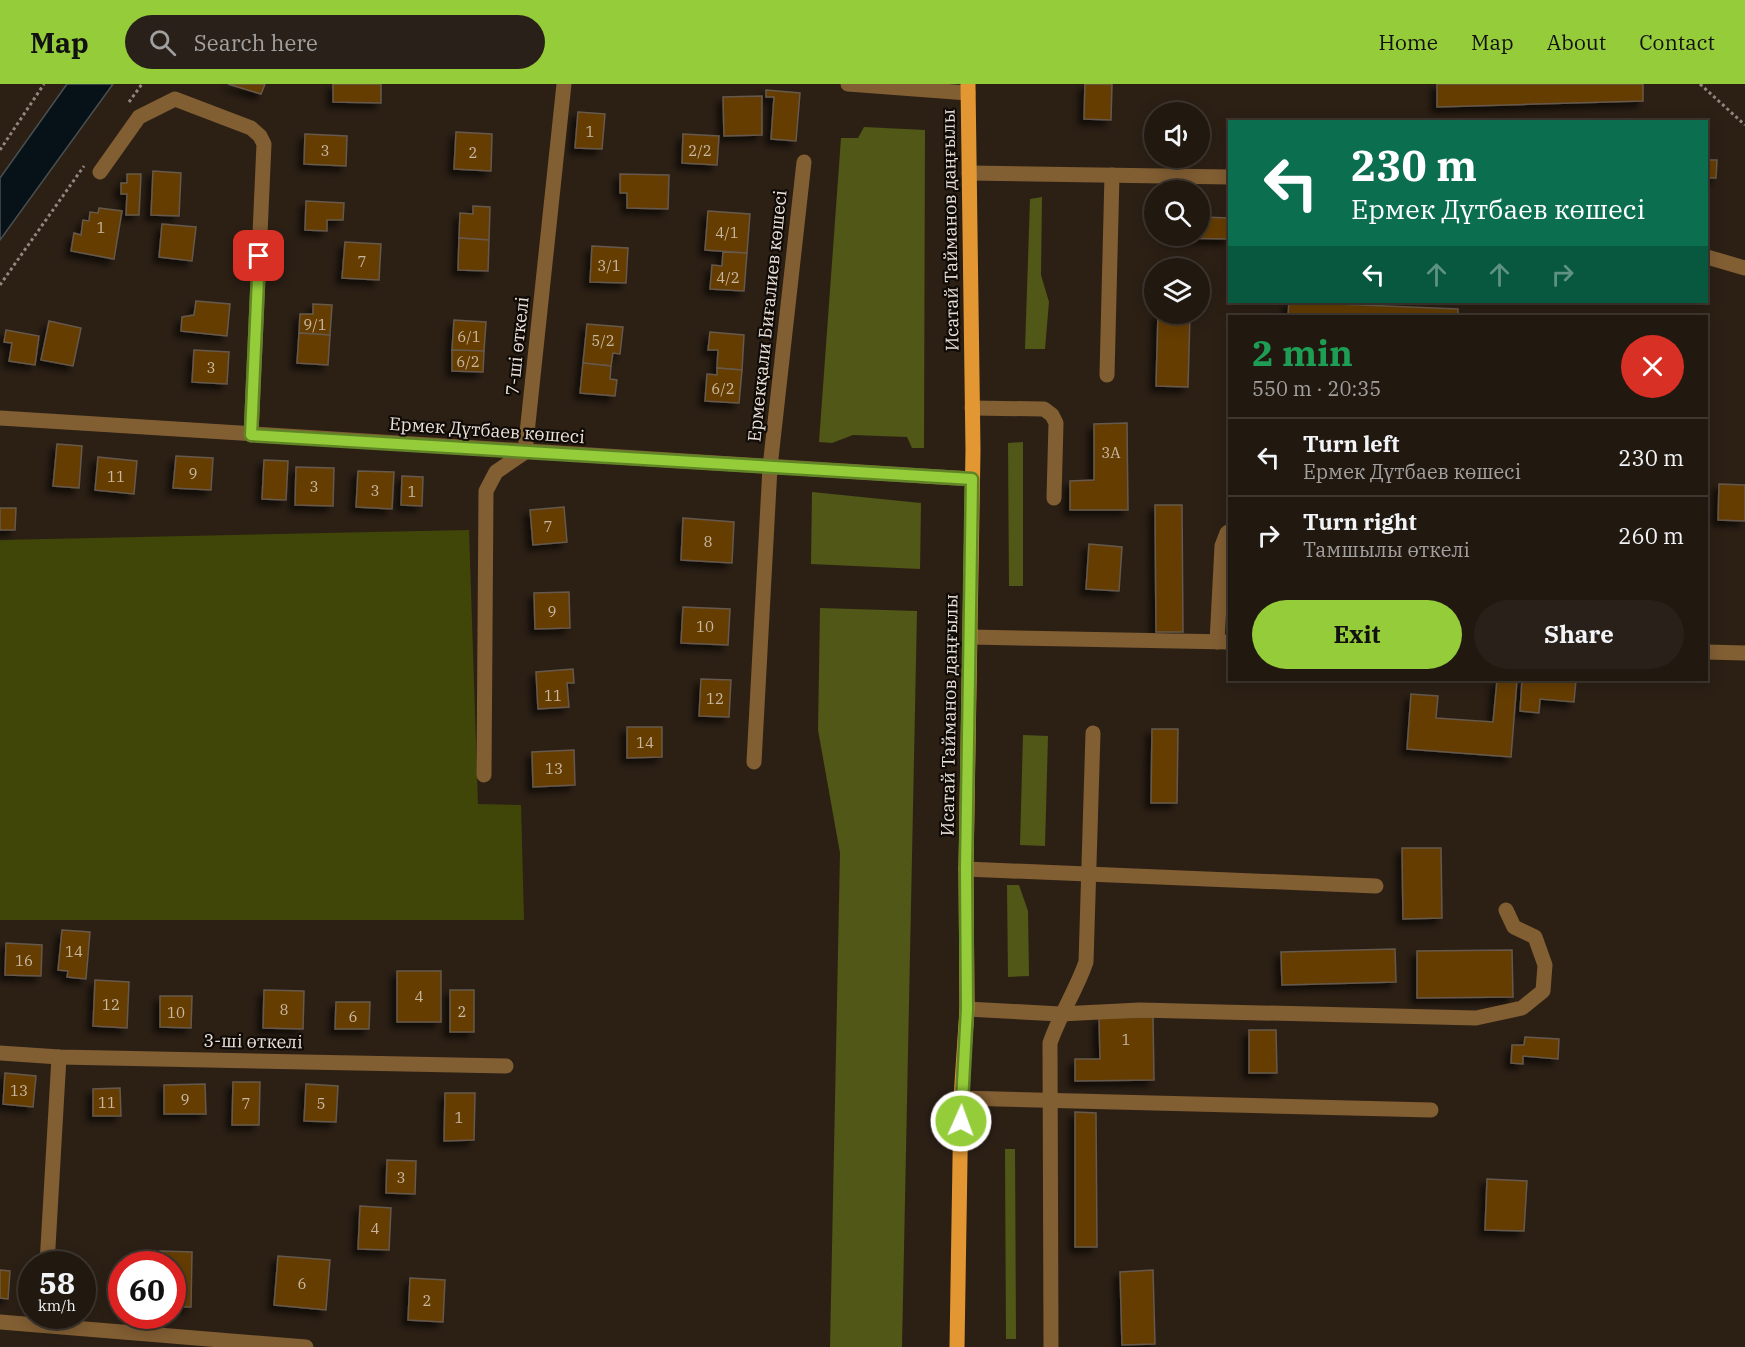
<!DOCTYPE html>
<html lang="en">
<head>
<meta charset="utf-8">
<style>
  body { margin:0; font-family:"IBM Plex Serif",serif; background:#292119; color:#f1f3f6; height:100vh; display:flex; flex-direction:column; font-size:22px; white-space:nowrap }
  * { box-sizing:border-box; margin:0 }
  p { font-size:20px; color:#a2a09f }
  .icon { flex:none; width:33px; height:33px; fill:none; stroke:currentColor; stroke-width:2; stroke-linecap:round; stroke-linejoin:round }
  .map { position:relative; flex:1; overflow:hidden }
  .drawer { position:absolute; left:1228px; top:231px; width:480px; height:366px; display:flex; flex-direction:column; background:#211810; border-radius:0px; box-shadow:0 3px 15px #0003,0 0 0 2px #3e3730 }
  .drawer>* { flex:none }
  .hud { position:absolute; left:1228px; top:36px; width:480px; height:183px; border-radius:0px; box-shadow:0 3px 15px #0003,0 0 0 2px #3e3730; background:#0b6e4f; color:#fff; overflow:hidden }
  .tools { position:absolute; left:1144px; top:18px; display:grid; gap:12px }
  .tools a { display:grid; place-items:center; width:66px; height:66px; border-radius:50%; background:#211810; box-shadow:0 3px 15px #0003,0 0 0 2px #3e3730; font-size:30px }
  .speed { position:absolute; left:18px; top:1167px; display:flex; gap:12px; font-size:30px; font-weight:700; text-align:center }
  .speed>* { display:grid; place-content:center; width:78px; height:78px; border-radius:50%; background:#211810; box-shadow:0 3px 15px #0003,0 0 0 2px #3e3730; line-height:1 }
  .speed small { font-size:15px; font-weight:400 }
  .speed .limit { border:9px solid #d22; background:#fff; color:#111 }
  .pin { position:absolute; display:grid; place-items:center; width:51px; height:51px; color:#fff; margin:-26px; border-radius:12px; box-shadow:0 3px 9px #0006 }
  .me { position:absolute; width:66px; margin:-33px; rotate:2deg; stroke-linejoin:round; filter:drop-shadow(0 0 4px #0008) }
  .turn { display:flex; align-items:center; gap:21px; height:126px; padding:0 24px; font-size:27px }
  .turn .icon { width:78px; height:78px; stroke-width:2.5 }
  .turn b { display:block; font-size:42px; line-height:51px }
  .lanes { display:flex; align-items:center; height:57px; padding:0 24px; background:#0003; justify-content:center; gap:30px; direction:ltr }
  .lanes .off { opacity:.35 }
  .round { display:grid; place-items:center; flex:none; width:63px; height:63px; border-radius:32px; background:#292119 }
  .summary { display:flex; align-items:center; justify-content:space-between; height:102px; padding:0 24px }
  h1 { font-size:36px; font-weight:800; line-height:45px; color:#1e9e55 }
  .action { display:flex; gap:12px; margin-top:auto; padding:12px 24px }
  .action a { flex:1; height:69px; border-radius:36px; background:#95cc3a; color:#111; font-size:24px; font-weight:800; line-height:69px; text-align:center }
  .action a+a { background:#292119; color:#f1f3f6 }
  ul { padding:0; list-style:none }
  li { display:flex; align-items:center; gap:18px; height:78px; padding:0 24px; border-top:2px solid #3e3730 }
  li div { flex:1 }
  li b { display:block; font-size:22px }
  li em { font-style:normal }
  header { display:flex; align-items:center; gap:36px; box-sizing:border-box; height:84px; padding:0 30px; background:#95cc3a; color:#111 }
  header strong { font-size:28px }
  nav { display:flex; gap:33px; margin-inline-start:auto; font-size:21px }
  .search { width:420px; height:54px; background:#292119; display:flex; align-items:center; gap:15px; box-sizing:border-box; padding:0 21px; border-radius:33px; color:#a2a09f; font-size:22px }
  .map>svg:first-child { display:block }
</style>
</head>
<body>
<header>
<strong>Map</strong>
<div class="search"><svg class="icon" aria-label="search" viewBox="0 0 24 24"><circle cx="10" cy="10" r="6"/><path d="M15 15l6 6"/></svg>Search here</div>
<nav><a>Home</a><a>Map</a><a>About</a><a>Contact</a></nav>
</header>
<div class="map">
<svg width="1745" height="1263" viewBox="0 0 1745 1263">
  <defs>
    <filter id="shadow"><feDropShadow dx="-5.5" dy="5.5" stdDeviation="3" flood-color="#0009"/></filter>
  </defs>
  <rect width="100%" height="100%" fill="#2c2015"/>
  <path fill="#404608" d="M469 446 478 720 521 721 524 836H0V456Z"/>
  <g fill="#505717">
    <path d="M864 43 925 46 924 364H912L907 353 853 351 832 359 819 358 841 54H858Z"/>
    <path d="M1042 113 1041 191 1049 218 1045 265H1025L1030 115Z"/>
    <path d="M1023 358V502H1009L1008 359Z"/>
    <path d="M812 408 921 419 920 485 811 480Z"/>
    <path d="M820 524 917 527 902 1263H830L840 769 818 646Z"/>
    <path d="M1023 651 1048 652 1045 762 1020 761Z"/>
    <path d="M1007 801H1019L1028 827 1029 892 1008 893Z"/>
    <path d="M1005 1065H1015L1016 1255H1006Z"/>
  </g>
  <path fill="#061218" stroke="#4a5052" stroke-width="1.5" d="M67 0H113L0 156V94Z"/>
  <g fill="#653c02" stroke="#66594b" stroke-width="1.5" filter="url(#shadow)">
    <path d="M228 0H265L261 10Z"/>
    <path d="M333 0H381V19L333 18Z"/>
    <path d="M1085 0H1112L1111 36 1084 35Z"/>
    <path d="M1437 0H1643V17L1437 23Z"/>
    <path d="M766 6 800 9 796 57 771 55 774 13H766Z"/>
    <path d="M762 12V51L724 52 723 13Z"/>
    <path d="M578 28 605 30 602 65 575 64Z"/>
    <path d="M456 48 492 50 491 87 454 85Z"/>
    <path d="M305 50 347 52 346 82 304 80Z"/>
    <path d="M683 50 719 52 717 81 682 79Z"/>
    <path d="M1707 76H1717L1716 94H1707Z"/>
    <path d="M153 87 181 89 179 132 151 131Z"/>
    <path d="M127 90H141L139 131H126L127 110H121V99H127Z"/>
    <path d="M620 90 669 91 668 125 627 124V109H620Z"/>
    <path d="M306 117 344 119 343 136H327V147L305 146Z"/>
    <path d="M473 122 490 123 489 156 459 154 460 129 473 130Z"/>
    <path d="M99 124 122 127 114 175 71 167 74 149 81 151 83 136 89 137 90 128 98 129Z"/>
    <path d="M708 127 750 130 747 169 705 166Z"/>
    <path d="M1200 133 1230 134V155L1170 154 1171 152H1200Z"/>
    <path d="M162 140 196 143 192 177 159 173Z"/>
    <path d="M459 154 489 156 488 187 458 186Z"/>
    <path d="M345 158 381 160 379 196 342 194Z"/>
    <path d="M592 162 628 164 626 199 590 198Z"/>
    <path d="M723 168 747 169 744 207 710 205 712 181 722 182Z"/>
    <path d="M196 217 230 220 227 252 181 247 182 233 194 231Z"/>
    <path d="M1289 218 1458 225V232H1288Z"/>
    <path d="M313 220 332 221 330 251 299 249 300 230H313Z"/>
    <path d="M1158 230H1190L1188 303 1156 302Z"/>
    <path d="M454 236 486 238 484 267 452 266Z"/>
    <path d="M49 237 81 244 73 282 41 276Z"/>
    <path d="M587 240 623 243 620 270 613 269 611 282 583 279Z"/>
    <path d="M6 246 39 252 35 281 9 277 12 259 4 258Z"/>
    <path d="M710 248 744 251 742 286 717 284 718 266H708Z"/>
    <path d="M299 249 330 251 328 281 297 279Z"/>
    <path d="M194 266 229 268 227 300 192 298Z"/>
    <path d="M452 266 484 267 483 288 452 287Z"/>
    <path d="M583 279 611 282 610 295 617 296 615 312 580 309Z"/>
    <path d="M717 284 742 286 739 319 705 317 707 290 717 291Z"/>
    <path d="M1127 339 1128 426H1070V397L1094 396V340Z"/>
    <path d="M57 360 82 362 79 404 53 402Z"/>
    <path d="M176 372 213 374 211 406 173 404Z"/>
    <path d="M98 373 137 377 134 410 95 406Z"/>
    <path d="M264 376 288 377 286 416 262 415Z"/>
    <path d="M296 383 334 384 333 422 295 421Z"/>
    <path d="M358 387 394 388 392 425 356 423Z"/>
    <path d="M402 392 423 393 422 422 401 421Z"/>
    <path d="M1719 400 1745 401V437L1718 436Z"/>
    <path d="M1155 421H1182L1183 548H1156Z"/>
    <path d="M564 423 567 458 533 461 530 426Z"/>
    <path d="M0 424H16L15 446H0Z"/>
    <path d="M683 434 734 438 732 479 681 476Z"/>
    <path d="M1089 460 1122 463 1119 507 1086 505Z"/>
    <path d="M569 508 570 544 535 545 534 509Z"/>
    <path d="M683 523 730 525 728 561 681 559Z"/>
    <path d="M573 585 574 599H567L569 623 538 625 536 588Z"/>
    <path d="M701 595 731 596 729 633 699 632Z"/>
    <path d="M1497 596H1517L1511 673 1407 665 1411 610 1438 612 1436 634 1493 638Z"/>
    <path d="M1522 596H1576L1574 618 1540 615 1539 629 1520 627Z"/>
    <path d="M627 643H662V673L627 674Z"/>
    <path d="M1152 645H1178L1177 719H1151Z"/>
    <path d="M574 666 575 701 533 703 532 668Z"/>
    <path d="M1402 764H1441L1442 834 1403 835Z"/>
    <path d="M62 846 90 848 86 895 67 893 68 887 58 886Z"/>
    <path d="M6 859 42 861 41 892 5 891Z"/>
    <path d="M1395 865 1396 898 1282 901 1281 868Z"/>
    <path d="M1512 866 1513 913 1417 914V867Z"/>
    <rect x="397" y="887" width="44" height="51"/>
    <path d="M95 896 129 898 127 944 93 942Z"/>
    <path d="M264 906 304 907 303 945 263 944Z"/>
    <rect x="450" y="906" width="24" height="42"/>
    <path d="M160 912H192L191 944 160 943Z"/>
    <path d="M336 918H370L369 945H335Z"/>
    <path d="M1153 933 1154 996 1075 997V975H1100L1099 934Z"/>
    <path d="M1249 946H1276L1277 989H1249Z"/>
    <path d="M1525 953 1559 955 1558 975 1523 972V980L1511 979 1512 961H1524Z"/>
    <path d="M5 989 36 992 33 1023 3 1020Z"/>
    <path d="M233 998H260L259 1041H232Z"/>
    <path d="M205 1000 206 1030H164V1001Z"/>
    <path d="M306 1000 338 1002 336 1038 304 1037Z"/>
    <path d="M120 1004 121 1032H93V1005Z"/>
    <path d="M445 1009H475L474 1056 444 1057Z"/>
    <path d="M1075 1028 1096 1029 1097 1163H1075Z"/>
    <path d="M387 1076 416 1077 415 1110 386 1109Z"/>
    <path d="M1487 1095 1527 1097 1524 1147 1485 1146Z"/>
    <path d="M360 1122 391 1124 389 1166 358 1165Z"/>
    <path d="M160 1167 192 1168 191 1223H172V1180H160Z"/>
    <path d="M278 1172 330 1176 326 1226 274 1221Z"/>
    <path d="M139 1173 155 1174 154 1180H139Z"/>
    <path d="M0 1186 10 1187 8 1215 0 1214Z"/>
    <path d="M1153 1186 1155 1260 1122 1261 1120 1188Z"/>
    <path d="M410 1194 445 1196 443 1238 408 1236Z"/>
  </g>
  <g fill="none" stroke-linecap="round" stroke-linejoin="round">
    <g stroke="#91877e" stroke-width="3" stroke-dasharray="3 3" stroke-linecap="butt">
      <path d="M1700 0 1745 41"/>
      <path d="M129 18 142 0"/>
      <path d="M0 66 44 0"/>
      <path d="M0 201 84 82"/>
    </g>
    <g stroke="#825e33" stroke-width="15">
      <path d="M848 0 968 9"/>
      <path d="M100 88 139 33 175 15 251 44 260 52 264 60 251 351"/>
      <path d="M969 89 1230 93"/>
      <path d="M1707 173 1745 184"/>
      <path d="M1107 291 1112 91"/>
      <path d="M972 324 1044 325 1052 331 1056 339 1054 414"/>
      <path d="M0 334 972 395"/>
      <path d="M970 553 1230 558"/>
      <path d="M1217 558 1222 462 1227 449 1230 447"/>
      <path d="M1707 568 1745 569"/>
      <path d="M754 678 770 383 804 78"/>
      <path d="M484 691 486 407 496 388 525 368 564 0"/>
      <path d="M966 785 1376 802"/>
      <path d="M967 925 1060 930 1140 926 1476 934 1522 924 1543 907 1545 881 1535 853 1514 843 1506 826"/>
      <path d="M0 969 59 973 506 982"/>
      <path d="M961 1014 1431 1026"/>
      <path d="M47 1180 59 973"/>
      <path d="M0 1238 306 1263"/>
      <path d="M1051 1263 1050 959C1060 930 1076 907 1086 878L1093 649"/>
    </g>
    <path stroke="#e39733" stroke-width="15" d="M957 1263 961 1014 967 925 966 785 973 366 968 0"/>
  </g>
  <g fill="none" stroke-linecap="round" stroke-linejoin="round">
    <g stroke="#618526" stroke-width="15">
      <path id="route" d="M259 172 251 351 972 395 966 785 967 925 961 1037"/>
    </g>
    <use href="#route" stroke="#95cc3a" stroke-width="10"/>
  </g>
  <g text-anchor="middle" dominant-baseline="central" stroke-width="4.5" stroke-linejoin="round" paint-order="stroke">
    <g font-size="15" fill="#c9b8a4">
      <text x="590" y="47">1</text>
      <text x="325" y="66">3</text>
      <text x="700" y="66">2/2</text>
      <text x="473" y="68">2</text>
      <text x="101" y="143">1</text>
      <text x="727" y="148">4/1</text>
      <text x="362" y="177">7</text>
      <text x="609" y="181">3/1</text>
      <text x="728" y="193">4/2</text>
      <text x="315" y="240">9/1</text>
      <text x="469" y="252">6/1</text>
      <text x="603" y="256">5/2</text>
      <text x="468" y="277">6/2</text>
      <text x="211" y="283">3</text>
      <text x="723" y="304">6/2</text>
      <text x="1111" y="368">3А</text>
      <text x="193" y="389">9</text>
      <text x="116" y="392">11</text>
      <text x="314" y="402">3</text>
      <text x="375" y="406">3</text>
      <text x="412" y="407">1</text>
      <text x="548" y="442">7</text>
      <text x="708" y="457">8</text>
      <text x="552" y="527">9</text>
      <text x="705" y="542">10</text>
      <text x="553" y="611">11</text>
      <text x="715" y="614">12</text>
      <text x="645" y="658">14</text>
      <text x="554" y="684">13</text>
      <text x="74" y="867">14</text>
      <text x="24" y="876">16</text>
      <text x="419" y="912">4</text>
      <text x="111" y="920">12</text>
      <text x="284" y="925">8</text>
      <text x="462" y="927">2</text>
      <text x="176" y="928">10</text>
      <text x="353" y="932">6</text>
      <text x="1126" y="955">1</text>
      <text x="19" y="1006">13</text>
      <text x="185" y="1015">9</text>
      <text x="107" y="1018">11</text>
      <text x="246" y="1019">7</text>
      <text x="321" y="1019">5</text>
      <text x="459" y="1033">1</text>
      <text x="401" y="1093">3</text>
      <text x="375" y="1144">4</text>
      <text x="302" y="1199">6</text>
      <text x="427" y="1216">2</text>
    </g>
    <g font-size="18" fill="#eae1da" stroke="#100b06">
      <text transform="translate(950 146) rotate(-91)">Исатай Тайманов даңғылы</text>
      <text transform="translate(767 232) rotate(-84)">Ермекқали Биғалиев көшесі</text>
      <text transform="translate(517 262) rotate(-84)">7-шi өткелi</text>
      <text transform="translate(487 346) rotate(4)">Ермек Дүтбаев көшесi</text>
      <text transform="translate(949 631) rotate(-89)">Исатай Тайманов даңғылы</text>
      <text transform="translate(253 957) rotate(1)">3-шi өткелi</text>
    </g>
  </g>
</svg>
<div class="tools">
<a><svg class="icon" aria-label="sound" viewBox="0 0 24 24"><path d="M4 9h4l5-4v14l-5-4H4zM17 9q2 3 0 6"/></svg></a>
<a><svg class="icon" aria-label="search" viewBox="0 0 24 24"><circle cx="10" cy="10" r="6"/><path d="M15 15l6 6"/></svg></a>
<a><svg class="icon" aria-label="layers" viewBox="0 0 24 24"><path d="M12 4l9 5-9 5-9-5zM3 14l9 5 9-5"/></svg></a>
</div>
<div class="speed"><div>58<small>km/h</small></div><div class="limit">60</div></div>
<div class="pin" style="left:259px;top:172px;background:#d93025"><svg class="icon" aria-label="arrive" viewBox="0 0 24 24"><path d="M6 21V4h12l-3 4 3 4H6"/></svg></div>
<svg class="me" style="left:961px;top:1037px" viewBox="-20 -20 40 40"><circle r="17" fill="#95cc3a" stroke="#fff" stroke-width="3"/><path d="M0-11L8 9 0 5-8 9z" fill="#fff"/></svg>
<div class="hud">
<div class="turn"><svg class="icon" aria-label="left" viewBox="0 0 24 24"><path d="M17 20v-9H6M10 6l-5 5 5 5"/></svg><div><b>230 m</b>Ермек Дүтбаев көшесi</div></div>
<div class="lanes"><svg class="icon" aria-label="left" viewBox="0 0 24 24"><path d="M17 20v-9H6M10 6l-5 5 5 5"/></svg><svg class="icon off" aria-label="ahead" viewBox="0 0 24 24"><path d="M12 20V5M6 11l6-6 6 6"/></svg><svg class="icon off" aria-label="ahead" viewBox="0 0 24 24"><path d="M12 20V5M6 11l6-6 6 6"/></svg><svg class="icon off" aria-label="right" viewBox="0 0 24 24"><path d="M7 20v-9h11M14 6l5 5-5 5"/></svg></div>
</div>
<section class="drawer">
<div class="summary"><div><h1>2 min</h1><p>550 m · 20:35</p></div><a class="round" style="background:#d93025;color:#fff"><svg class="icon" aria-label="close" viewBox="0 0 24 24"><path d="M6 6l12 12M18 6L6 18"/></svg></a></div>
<ul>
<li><svg class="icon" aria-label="left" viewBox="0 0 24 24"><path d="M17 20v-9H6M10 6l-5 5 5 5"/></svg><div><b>Turn left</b><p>Ермек Дүтбаев көшесi</p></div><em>230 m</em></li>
<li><svg class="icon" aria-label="right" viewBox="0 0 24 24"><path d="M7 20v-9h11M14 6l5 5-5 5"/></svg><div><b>Turn right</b><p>Тамшылы өткелі</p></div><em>260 m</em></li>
</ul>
<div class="action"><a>Exit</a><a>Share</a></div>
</section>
</div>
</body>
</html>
